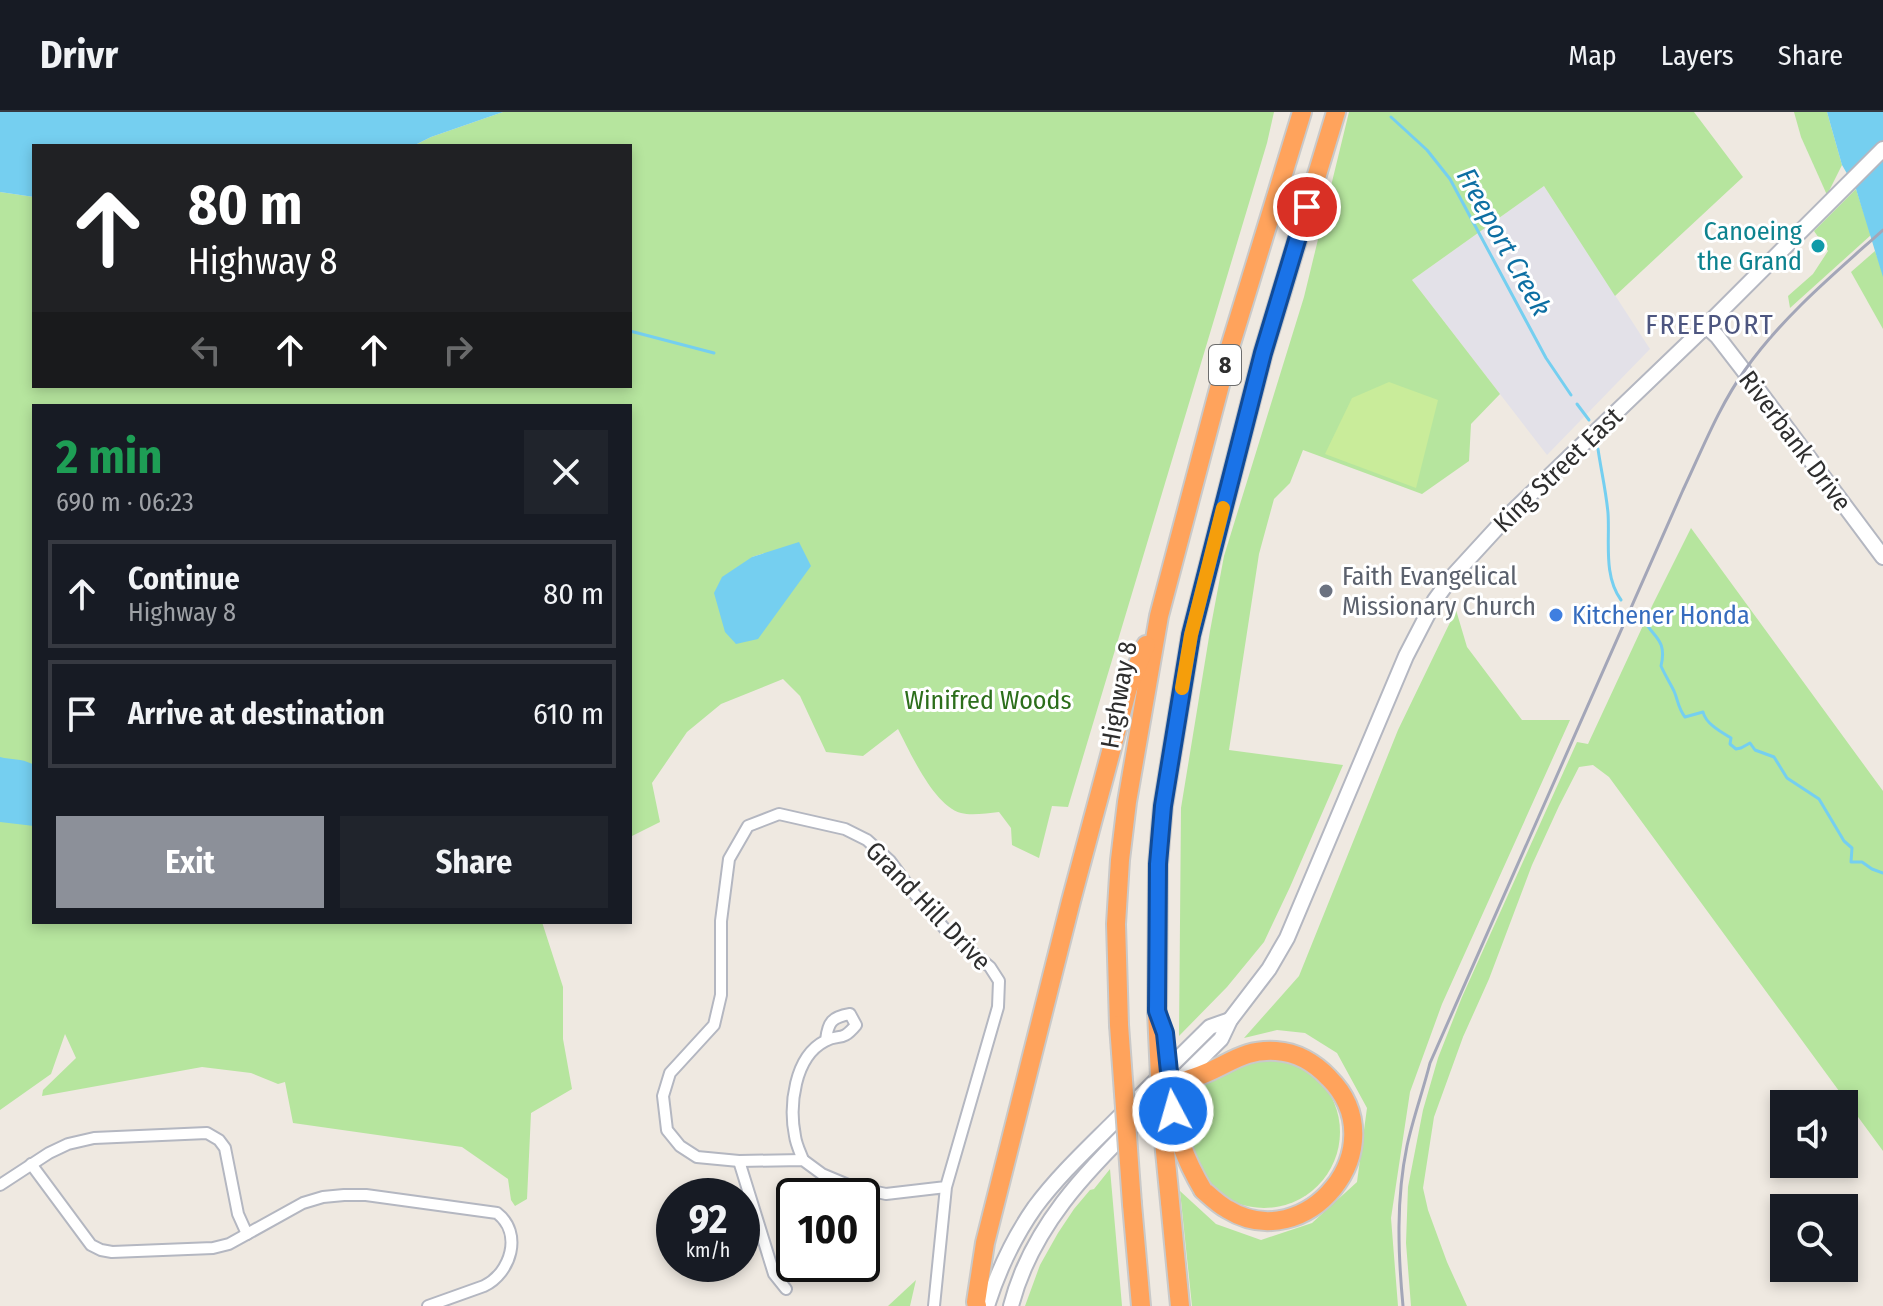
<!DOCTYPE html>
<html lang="en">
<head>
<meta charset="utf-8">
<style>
  body { margin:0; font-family:"Fira Sans Condensed",sans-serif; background:#20242c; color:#f1f3f6; height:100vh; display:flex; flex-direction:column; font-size:30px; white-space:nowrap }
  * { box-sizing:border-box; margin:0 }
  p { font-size:26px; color:#9ea1a6 }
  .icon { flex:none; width:44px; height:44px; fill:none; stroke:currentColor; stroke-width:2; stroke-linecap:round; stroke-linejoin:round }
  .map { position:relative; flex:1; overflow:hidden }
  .side { position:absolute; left:32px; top:292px; width:600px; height:520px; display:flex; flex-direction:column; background:#171b24; border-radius:0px; box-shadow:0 4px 12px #0003 }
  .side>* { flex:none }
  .top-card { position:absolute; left:32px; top:32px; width:600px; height:244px; border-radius:0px; box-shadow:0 4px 12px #0003; background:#202124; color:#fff; overflow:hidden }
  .buttons { position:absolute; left:1770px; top:978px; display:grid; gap:16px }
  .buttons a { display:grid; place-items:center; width:88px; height:88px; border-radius:0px; background:#171b24; box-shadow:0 4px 12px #0003; font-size:40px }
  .speed { position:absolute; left:656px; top:1066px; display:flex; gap:16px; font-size:40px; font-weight:700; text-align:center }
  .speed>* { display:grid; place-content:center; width:104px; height:104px; border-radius:50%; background:#171b24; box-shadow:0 4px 12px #0003; line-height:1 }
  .speed small { font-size:20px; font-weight:400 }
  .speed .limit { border:4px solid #111; border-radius:12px; background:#fff; color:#111 }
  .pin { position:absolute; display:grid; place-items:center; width:68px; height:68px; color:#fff; margin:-34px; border:4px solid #fff; border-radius:50%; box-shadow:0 2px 8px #0007 }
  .me { position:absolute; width:88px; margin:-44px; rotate:354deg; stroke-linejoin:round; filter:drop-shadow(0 0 6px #0008) }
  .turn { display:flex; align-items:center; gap:28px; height:168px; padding:0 24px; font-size:36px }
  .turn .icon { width:104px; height:104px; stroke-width:2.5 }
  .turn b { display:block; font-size:56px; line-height:68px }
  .lanes { display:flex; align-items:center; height:76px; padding:0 24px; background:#0003; justify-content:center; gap:40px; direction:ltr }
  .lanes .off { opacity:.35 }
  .round { display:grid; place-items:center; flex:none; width:84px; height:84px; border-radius:0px; background:#20242c }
  .overview { display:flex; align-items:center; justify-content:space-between; height:136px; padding:0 24px }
  h1 { font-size:48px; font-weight:700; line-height:60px; color:#1e9e55 }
  .button { display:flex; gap:16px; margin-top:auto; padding:16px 24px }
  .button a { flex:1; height:92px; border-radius:0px; background:#8c9099; color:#fff; font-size:32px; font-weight:700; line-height:92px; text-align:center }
  .button a+a { background:#20242c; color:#f1f3f6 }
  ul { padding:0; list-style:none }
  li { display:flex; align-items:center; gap:24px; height:108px; margin:0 16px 12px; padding:0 8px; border:4px solid #363941; border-radius:0px }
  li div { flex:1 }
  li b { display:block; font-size:30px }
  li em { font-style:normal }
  header { display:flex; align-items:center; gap:48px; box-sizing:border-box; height:112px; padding:0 40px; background:#171b24; border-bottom:2px solid #363941 }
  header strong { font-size:38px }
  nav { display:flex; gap:44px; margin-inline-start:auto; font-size:28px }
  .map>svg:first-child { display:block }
</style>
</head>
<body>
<header>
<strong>Drivr</strong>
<nav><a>Map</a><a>Layers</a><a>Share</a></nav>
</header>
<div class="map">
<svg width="1883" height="1194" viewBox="0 0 1883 1194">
  <rect width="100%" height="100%" fill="#efe9e1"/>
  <path fill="#e3e1e8" d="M1544 74 1650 237 1547 343 1412 168Z"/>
  <g fill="#b6e59e" fill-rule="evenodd">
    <path d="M503 0H1274L1267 31 1068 695 1052 694 1039 746 1012 733 1011 716 999 700C987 701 972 704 961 701 934 694 910 640 898 617L863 644 826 640 800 584 783 567 721 592 687 620 652 671 660 710 630 725V294H34V810H542L563 875V927L572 977 531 1001 527 1087 515 1094 511 1088 508 1067 462 1035 293 1011 285 970 278 972 251 961 202 955 42 984 43 978 76 946 65 922 51 962 0 998V80L34 85V274H630V34H413L431 25ZM765 441 736 532 752 445Z"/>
    <path d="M1349 0H1694L1743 65 1615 184 1544 74 1412 168 1500 282 1471 312 1469 349 1422 382 1303 338 1290 371 1274 387 1259 442 1229 638 1343 653 1290 775 1264 830 1227 875 1179 924 1181 696 1210 519 1224 444 1304 185Z"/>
    <path d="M1794 0H1827L1842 53 1827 83 1801 25Z"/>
    <path d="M1856 77 1871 123 1790 196 1788 184 1813 162 1828 139 1814 119Z"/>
    <path d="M1875 139 1883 160V217L1851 160Z"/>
    <path d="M1691 416 1883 679V1039L1609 665 1593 653 1579 655 1559 694 1532 753 1489 867 1463 925 1434 1005 1423 1076 1428 1098 1447 1150 1467 1194H1411L1406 1131 1408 1075 1423 998 1438 946 1462 885 1577 630 1588 632 1653 492Z"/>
    <path d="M1456 498 1467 535 1522 608H1570L1442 892 1410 980 1391 1106 1398 1194H1192L1180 1079 1216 1112 1261 1128 1312 1111 1357 1070 1367 996 1337 941 1305 921 1277 918 1244 926 1299 864 1398 618Z"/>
    <circle cx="1264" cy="1020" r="76"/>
    <path d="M1110 1057 1122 1194H1025L1040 1153 1058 1121 1074 1097 1090 1078 1094 1077Z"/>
    <path d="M916 1168 910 1194H888Z"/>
  </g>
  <path fill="#c9ec9a" d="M1389 270 1438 288 1416 376 1325 342 1352 286Z"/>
  <g fill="#75cff0">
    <path d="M0 0H503L431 25 413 34H34V85L0 80Z"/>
    <path d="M1827 0H1883V165L1856 77 1842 53Z"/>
    <path d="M799 430 811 454 758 527 736 532 725 520 714 481 722 465 752 445Z"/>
    <path d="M0 645C12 648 22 646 34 653V714L0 710Z"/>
  </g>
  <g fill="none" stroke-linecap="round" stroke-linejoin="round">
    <g stroke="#75cff0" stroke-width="3">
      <path d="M1391 5 1427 38 1450 67 1546 246 1571 283"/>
      <path d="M630 219 714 241"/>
      <path d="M1577 292 1589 308"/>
      <path d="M1598 337C1601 358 1606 379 1608 401 1610 429 1603 463 1621 488"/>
      <path d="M1643 500C1645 524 1669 522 1661 554 1665 563 1670 571 1674 579 1678 588 1678 596 1685 605L1703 600C1706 612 1721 620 1731 626L1730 632 1736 637 1741 636 1750 631 1755 638 1774 645 1787 666 1819 687 1844 729 1852 736 1851 750H1862L1872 757 1883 761"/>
    </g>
    <g stroke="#b4b7c1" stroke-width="14">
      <g id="street">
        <path d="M803 1048C800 1040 796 1032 795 1024 789 994 794 945 825 929 840 921 841 931 856 913L850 902C832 905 828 910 826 928"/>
        <path d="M739 1049 774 1162 786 1177"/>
        <path d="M31 1052 91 1133 101 1138 112 1140 213 1136 229 1132 303 1091 323 1085 344 1083H366L497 1101C523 1121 511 1161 484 1174L428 1194"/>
        <path d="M0 1073 49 1041 68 1032 94 1026 207 1021 219 1028 225 1036 238 1102 247 1122"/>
        <path d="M934 1194 946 1075 998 895 999 869 990 855 945 817 912 779 890 749 867 728 845 717 779 702 748 714 729 747 721 809V883L714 913 670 961 663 984 667 1018 680 1034 697 1045 739 1049 803 1048 822 1062 853 1075 886 1082 946 1075"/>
      </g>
    </g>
    <g stroke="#b4b7c1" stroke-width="18">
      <g id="secondary">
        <path d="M1706 214 1717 224 1744 259 1883 445"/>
        <path d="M987 1194C998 1159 1014 1125 1035 1095 1058 1064 1087 1037 1114 1010 1146 978 1178 947 1210 915L1230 908"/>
        <path d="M1011 1194C1031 1116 1086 1059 1142 1005 1168 979 1195 953 1221 927L1230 908 1269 857 1287 826 1406 544 1435 488 1451 466 1506 406 1706 214 1883 37"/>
      </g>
    </g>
    <g stroke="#c9c9c9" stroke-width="22">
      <g id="highway">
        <path d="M1157 899 1158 752 1163 694 1191 523 1263 241 1336 0"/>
        <path d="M1119 913 1116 812 1120 748 1127 690 1159 504 1230 235 1302 0"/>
        <path d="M1177 971C1187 968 1197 965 1206 961 1232 950 1245 937 1276 939 1296 940 1315 951 1329 966 1398 1035 1306 1146 1227 1097 1218 1092 1211 1085 1203 1078"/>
        <path d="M1170 1090 1180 1194"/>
        <path d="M1132 1092 1141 1194"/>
        <path d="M977 1194 976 1190 985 1131 1071 789 1128 576 1146 533"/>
      </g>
    </g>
    <use href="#street" stroke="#fff" stroke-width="10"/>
    <use href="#secondary" stroke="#fff" stroke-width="14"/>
    <use href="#highway" stroke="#ffa35c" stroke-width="18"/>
    <path stroke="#a3a6b8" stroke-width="3" d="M1403 1194C1398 1141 1396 1087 1407 1034 1413 1006 1423 979 1430 951L1683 378C1702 338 1719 294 1745 258 1783 204 1835 161 1883 118"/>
    <g stroke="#c9c9c9" stroke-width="22" stroke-linecap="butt">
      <g id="highway-bridge">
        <path d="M1157 899 1162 1009 1170 1090"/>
        <path d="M1119 913 1132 1092"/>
        <path d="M1172 992C1175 1023 1187 1051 1203 1078"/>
      </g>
    </g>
    <use href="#highway-bridge" stroke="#ffa35c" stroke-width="18"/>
  </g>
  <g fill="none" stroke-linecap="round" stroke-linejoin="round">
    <g stroke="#114b97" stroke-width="20">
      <path id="route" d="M1173 999 1165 921 1157 899 1158 752 1163 694 1191 523 1263 241 1307 95"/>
    </g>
    <use href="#route" stroke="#1a73e8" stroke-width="14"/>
    <path stroke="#f59e0b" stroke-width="14" d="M1182 576 1191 523 1223 396"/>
  </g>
  <circle fill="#0f9aa8" stroke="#fff" stroke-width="3" cx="1818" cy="134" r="8"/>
  <circle fill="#6b7280" stroke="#fff" stroke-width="3" cx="1326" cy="479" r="8"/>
  <circle fill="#3f7fe0" stroke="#fff" stroke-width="3" cx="1556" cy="503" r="8"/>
  <g text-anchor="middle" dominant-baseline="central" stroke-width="6" stroke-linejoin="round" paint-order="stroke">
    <rect fill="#fff" stroke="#6d6d6d" stroke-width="2" x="1209" y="233" width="32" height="40" rx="6"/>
    <g font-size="24" font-weight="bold" fill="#2e2e2e">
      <text x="1225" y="253">8</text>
    </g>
    <g font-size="26" fill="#0d838f" stroke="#fff" text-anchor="end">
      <text x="1802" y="119">Canoeing<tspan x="1802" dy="30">the Grand</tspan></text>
    </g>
    <g font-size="26" fill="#2e2e2e" stroke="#fff">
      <text transform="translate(1795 329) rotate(53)">Riverbank Drive</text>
      <text transform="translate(1558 358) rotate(-44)">King Street East</text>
      <text transform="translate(1119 583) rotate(-80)">Highway 8</text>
      <text transform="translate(928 794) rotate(46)">Grand Hill Drive</text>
    </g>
    <g font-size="26" fill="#5b616d" stroke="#fff" text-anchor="start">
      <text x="1342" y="464">Faith Evangelical<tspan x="1342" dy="30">Missionary Church</tspan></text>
    </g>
    <g font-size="26" fill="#366cbe" stroke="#fff" text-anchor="start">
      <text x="1572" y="503">Kitchener Honda</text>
    </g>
    <g font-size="26" fill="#2c6e1b" stroke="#fff">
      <text x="988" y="588">Winifred Woods</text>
    </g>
    <g font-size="28" font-style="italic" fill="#0d6fa3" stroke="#fff">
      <text transform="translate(1504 130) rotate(61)">Freeport Creek</text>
    </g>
    <g font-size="28" letter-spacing="2" fill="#4d5680" stroke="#fff">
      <text x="1710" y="212">FREEPORT</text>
    </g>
  </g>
</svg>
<div class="buttons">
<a><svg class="icon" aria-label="sound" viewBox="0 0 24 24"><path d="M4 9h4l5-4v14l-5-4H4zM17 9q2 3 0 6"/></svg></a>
<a><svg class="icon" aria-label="search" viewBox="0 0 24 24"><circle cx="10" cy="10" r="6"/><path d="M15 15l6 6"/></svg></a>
</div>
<div class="speed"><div>92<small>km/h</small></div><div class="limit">100</div></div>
<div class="pin" style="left:1307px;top:95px;background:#d93025"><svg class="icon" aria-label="arrive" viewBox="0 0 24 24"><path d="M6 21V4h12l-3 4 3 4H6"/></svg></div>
<svg class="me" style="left:1173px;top:999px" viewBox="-20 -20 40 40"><circle r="17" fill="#1a73e8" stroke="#fff" stroke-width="3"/><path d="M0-11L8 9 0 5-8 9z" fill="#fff"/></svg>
<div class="top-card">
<div class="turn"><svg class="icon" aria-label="ahead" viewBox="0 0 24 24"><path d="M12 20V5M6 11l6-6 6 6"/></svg><div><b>80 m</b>Highway 8</div></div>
<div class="lanes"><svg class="icon off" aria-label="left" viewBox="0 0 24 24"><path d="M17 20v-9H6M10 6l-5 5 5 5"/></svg><svg class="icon" aria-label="ahead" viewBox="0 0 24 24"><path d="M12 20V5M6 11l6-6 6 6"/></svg><svg class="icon" aria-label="ahead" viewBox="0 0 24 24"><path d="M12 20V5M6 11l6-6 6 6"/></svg><svg class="icon off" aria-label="right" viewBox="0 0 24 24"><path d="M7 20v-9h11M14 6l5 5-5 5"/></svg></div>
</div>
<section class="side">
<div class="overview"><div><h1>2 min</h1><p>690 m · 06:23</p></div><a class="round"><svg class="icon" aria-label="close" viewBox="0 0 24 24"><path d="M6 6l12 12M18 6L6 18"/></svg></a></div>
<ul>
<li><svg class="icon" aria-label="ahead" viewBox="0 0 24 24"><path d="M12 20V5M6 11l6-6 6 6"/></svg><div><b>Continue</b><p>Highway 8</p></div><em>80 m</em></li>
<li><svg class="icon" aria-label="arrive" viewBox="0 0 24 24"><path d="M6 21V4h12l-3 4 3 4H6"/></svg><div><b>Arrive at destination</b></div><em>610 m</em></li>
</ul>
<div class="button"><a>Exit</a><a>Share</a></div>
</section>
</div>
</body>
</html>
